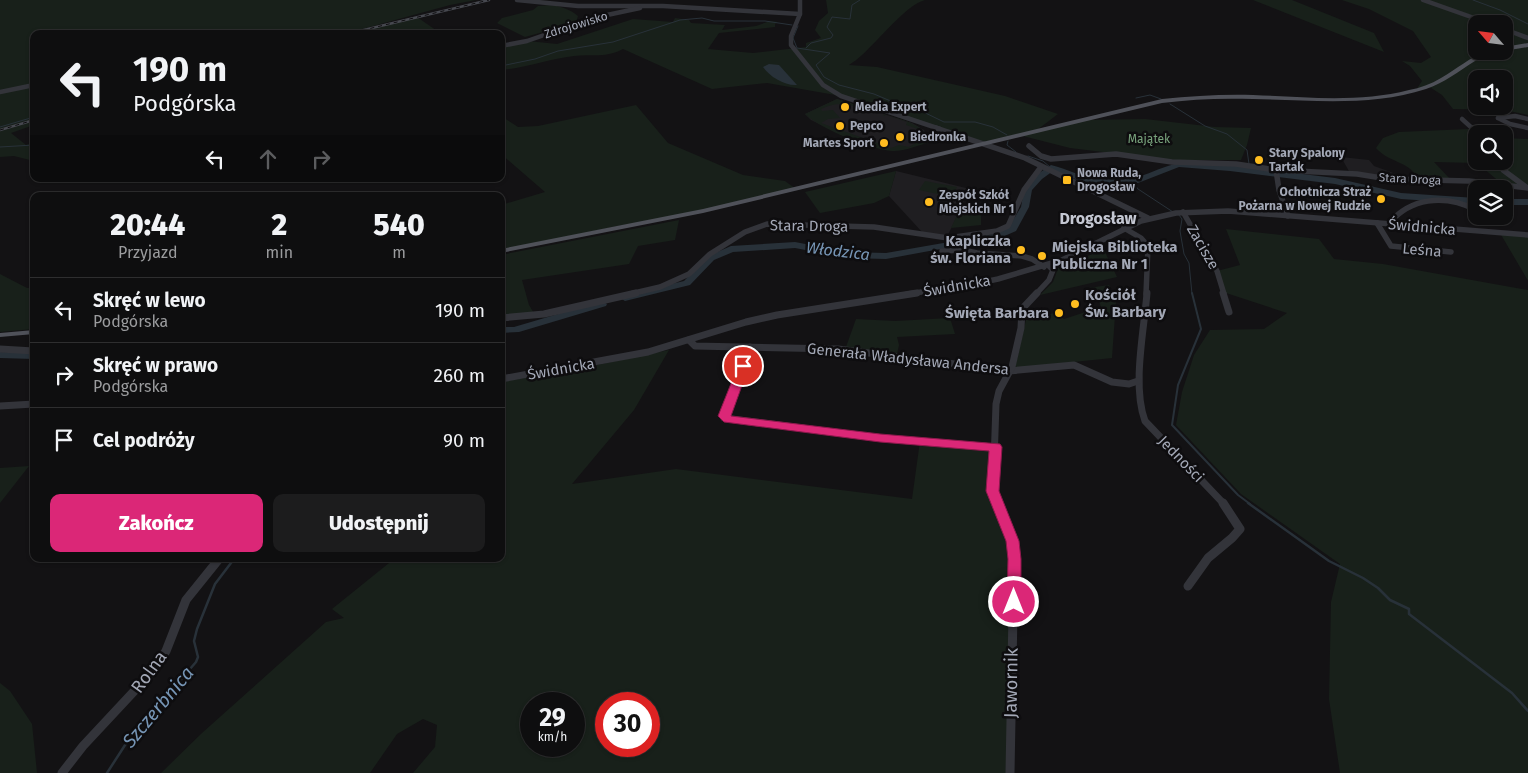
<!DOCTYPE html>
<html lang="pl">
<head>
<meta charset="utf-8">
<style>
  body { margin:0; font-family:"Fira Sans",sans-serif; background:#1c1c1d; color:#f1f3f6; height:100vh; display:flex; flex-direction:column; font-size:19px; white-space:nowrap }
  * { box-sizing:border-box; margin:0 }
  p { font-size:16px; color:#9b9c9e }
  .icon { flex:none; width:28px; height:28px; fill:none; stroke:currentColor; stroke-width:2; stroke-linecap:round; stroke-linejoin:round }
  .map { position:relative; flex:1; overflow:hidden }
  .details { position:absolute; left:30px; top:192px; width:475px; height:370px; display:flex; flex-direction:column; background:#0e0e0f; border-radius:10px; box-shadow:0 1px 4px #0004,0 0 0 1px #2e2e2f }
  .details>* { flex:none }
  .guide { position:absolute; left:30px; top:30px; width:475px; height:152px; border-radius:10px; box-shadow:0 1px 4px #0004,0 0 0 1px #2e2e2f; background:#0e0e0f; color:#f1f3f6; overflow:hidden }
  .needle { width:32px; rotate:298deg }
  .fabs { position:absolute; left:1468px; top:15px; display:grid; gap:10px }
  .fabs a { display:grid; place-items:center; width:45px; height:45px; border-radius:10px; background:#0e0e0f; box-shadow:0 1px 4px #0004,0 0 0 1px #2e2e2f; font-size:25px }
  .speed { position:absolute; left:520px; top:692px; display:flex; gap:10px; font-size:25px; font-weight:700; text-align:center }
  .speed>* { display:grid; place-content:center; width:65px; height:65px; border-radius:50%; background:#0e0e0f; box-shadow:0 1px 4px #0004,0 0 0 1px #2e2e2f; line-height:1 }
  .speed small { font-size:12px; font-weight:400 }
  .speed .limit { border:8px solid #d22; background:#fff; color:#111 }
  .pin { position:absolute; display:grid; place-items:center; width:42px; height:42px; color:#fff; margin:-21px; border:2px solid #fff; border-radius:50%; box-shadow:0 1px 5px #0007 }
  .me { position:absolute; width:55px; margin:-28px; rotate:0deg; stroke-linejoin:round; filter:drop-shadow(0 0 4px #0008) }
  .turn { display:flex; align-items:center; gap:18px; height:105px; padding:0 20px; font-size:22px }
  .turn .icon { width:65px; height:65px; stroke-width:2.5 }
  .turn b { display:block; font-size:35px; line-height:42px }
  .lanes { display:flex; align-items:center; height:48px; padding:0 20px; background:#0003; justify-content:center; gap:25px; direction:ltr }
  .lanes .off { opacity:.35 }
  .eta { display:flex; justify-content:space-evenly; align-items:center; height:85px; text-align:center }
  .eta b { font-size:30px; font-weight:800; line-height:35px }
  .primary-button { display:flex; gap:10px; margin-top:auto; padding:10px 20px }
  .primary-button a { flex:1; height:58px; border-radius:10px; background:#db2777; color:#fff; font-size:20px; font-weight:800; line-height:58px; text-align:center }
  .primary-button a+a { background:#1c1c1d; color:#f1f3f6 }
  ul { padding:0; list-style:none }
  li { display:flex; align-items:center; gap:15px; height:65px; padding:0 20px; border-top:1px solid #2e2e2f }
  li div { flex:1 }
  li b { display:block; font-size:19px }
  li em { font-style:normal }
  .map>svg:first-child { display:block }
</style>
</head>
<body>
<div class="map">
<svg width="1528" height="773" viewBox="0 0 1528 773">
  <rect width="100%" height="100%" fill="#131214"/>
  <g fill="#1f1e21">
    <path d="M837 99 912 123 924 130 931 142 893 151 850 139 811 120 805 114Z"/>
    <path d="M1341 157 1369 160 1374 166 1410 179 1350 173Z"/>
    <path d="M896 171 970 189 947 237 923 233 889 196Z"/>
  </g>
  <g fill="#18201a" fill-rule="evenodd">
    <path d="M0 0H476L450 5 344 34H34V119L0 129Z"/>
    <path d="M826 0H925C907 4 876 43 862 55 858 59 853 62 849 65L877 67 1005 96 1058 114 1037 130 1084 120 1145 119 1215 127 1251 128 1247 145 1241 160H1169L1070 148 1019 135 983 144 841 96 767 83 712 89 623 49C608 58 591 54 574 56 549 59 526 68 501 70V47L528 41 557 44 633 19 673 22 675 18 689 20 691 23 725 25 722 30 756 26 770 21 778 22 775 24V27L719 33 708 49 753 53 806 47V43L821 38 815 30 819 21 828 13Z"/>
    <path d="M1253 0H1292L1374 33 1384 52Z"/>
    <path d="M1342 0H1528V115L1504 110 1453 109 1442 95 1428 86 1416 90 1422 81 1410 66 1402 61 1421 63 1431 57 1413 31 1369 9ZM1476 24H1504V51H1476ZM1476 79H1504V106H1476Z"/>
    <path d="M551 5C563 7 569 9 578 16L576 23 525 37 497 23 502 18 533 10 538 6Z"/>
    <path d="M417 17 440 33 351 34Z"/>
    <path d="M837 99 866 108 855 110 856 107C841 102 834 104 821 109L822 111 833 110 840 118 828 119 821 123 891 148 899 145 909 147 925 137 924 131 906 125 907 122 886 115 884 116 883 114C904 121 919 121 931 142 919 145 903 152 892 151 871 149 820 129 805 114Z"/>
    <path d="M636 105 668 143 743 175 785 181 796 189 703 211 613 227 501 250V205L545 192 501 154V116L518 127 538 126Z"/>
    <path d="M34 121V125L11 133 26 145 34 143V161L14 156 0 157V131Z"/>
    <path d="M1469 129 1476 135V161H1497L1500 169 1521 186 1501 183 1477 163 1434 162 1450 179 1418 178C1407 160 1389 163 1376 148L1383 138 1399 132Z"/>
    <path d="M1504 138 1528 139V187L1506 171 1502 161H1504Z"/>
    <path d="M896 171 889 196 874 203 820 213 805 192Z"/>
    <path d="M925 181 957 187 952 197 919 190Z"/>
    <path d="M961 207 987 210V215H981V225L951 228Z"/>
    <path d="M679 220 675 240 638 246 629 264 522 280 529 305 535 315 501 318V255Z"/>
    <path d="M1226 229 1319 239 1334 259 1383 264 1528 290V773H1340L1329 699 1331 602 1340 564 1241 494 1176 425 1182 392 1194 355 1210 330 1264 329 1287 313 1223 292 1217 271 1240 265Z"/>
    <path d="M1500 233 1528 237V280L1527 279Z"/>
    <path d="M1100 250H1104L1117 277 1040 295 1053 282 1059 266 1084 258Z"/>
    <path d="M0 274 27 288H34V329L0 332Z"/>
    <path d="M1109 285 1116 301 1112 358 1015 368 1026 320 1054 313 1064 319 1101 307 1098 298 1088 288Z"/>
    <path d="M950 318 955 334 897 337 899 345 897 354 846 347 856 319 895 321Z"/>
    <path d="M669 350 634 410 572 484 676 469 912 499 920 441 995 447 993 491 1012 541 1010 773H413L435 747 437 725 423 719 397 734 370 773H161L202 733 326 622 344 618 332 609 394 559H501V382L568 371ZM531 704H574V746H531ZM606 704H649V746H606Z"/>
    <path d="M29 466 0 503V468Z"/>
    <path d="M0 683 10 691 32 724 37 773H0Z"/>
  </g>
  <path fill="#283139" d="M769 64 779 65 797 85C785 86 770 77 763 67Z"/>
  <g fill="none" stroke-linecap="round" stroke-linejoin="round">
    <g stroke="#283139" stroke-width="1">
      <path d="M1473 0 1500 10 1528 24"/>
      <path d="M798 26 793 38 797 48 830 53 816 65 824 77 839 85 874 94 893 102 911 106 944 122H975L993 127 1007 135"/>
      <path d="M806 48 811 43 831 38 833 35 827 27 832 17 850 19 852 5 860 0"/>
      <path d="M501 66 535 59 558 51 613 42 680 20 702 18 714 21H765L792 25"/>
      <path d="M1136 98 1150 95 1161 99"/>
      <path d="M1170 104 1205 126 1227 134 1247 150 1249 164"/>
      <path d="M0 127 34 117"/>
      <path d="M1008 141 1007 145 1016 152"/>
      <path d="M0 147 34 145"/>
      <path d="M1028 156 1043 161 1051 168"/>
      <path d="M1132 181 1138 189 1173 212"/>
      <path d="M1179 215 1182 219 1180 231 1184 254 1189 263 1192 294"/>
    </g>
    <path stroke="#283139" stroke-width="2" d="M1192 293 1201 329 1178 385 1172 425 1238 495 1250 504"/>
    <g stroke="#283139" stroke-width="2.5">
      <path d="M1248 503 1329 561 1363 578 1378 588 1390 600 1409 609V614L1512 693 1528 711"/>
      <path d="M107 773 127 742 196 662 198 657 194 641 197 629 215 584 234 559"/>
    </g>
    <g fill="#283139" fill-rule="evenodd">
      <path d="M1179 163 1230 165 1335 178 1401 193 1476 198V204L1401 199 1335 184 1230 171 1179 167 1138 183 1101 185 1081 181 1053 171 1042 179 1032 190 1029 207 1016 231 1000 238 886 259 847 258 795 248 733 252 714 260 690 285 625 301 620 298 621 296 684 281 708 256 731 246 795 242 847 252 886 253 995 234 1009 227 1021 207 1024 190 1036 175 1051 165C1068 169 1083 178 1100 179 1111 180 1128 180 1139 177 1152 172 1165 166 1179 163Z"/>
      <rect x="1504" y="199" width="24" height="6"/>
      <path d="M602 301 607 304 606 306 519 332 501 333V327H514Z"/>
      <path d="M0 352 34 353V359L0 358Z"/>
    </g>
    <g stroke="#33343a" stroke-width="4.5">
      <path d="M517 0 578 6H663L800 14"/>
      <path d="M800 0V14L791 36V45L823 85 841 96 940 129"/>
      <path d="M1423 0 1491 24"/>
      <path d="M1504 29 1528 38"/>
      <path d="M501 46 527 41 593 18 640 8"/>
      <path d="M0 92 34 85"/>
      <path d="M1498 118 1510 124 1528 128"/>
      <path d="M1498 118 1515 116 1528 119"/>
      <path d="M1462 119 1473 129"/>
    </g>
    <g stroke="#33343a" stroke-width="5.5">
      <path d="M936 128 1025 158 1148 218"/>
      <path d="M1472 128 1478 134"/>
      <path d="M1029 146 1041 156 1051 159 1116 154 1172 162 1236 164 1276 170 1357 174 1388 179 1469 181 1528 188"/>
      <path d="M1500 161 1503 170 1526 187"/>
      <path d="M1276 170 1279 190 1288 216"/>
      <path d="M1183 212 1217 271 1224 294"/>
      <path d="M1377 223 1391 246 1451 252"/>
      <path d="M1396 225 1394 218C1417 196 1449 196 1476 210"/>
      <path d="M1124 228 1141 238 1148 246 1146 294"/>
      <path d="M942 251 963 250 977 253 1022 256 1032 259 1044 267"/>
      <path d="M630 294 660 287 689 274 710 254 745 232 767 224 874 227 948 238 997 231 1008 226 1024 190 1041 167"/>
      <path d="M907 294 965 286 998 279 1062 260 1141 221 1176 213 1228 211 1528 235"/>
      <path d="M1036 294 1049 280 1053 270 1048 265"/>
    </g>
    <g stroke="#33343a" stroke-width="7">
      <path d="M1147 293C1144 331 1132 386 1145 421L1224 504"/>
      <path d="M1223 293 1229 312"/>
      <path d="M501 318 544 314 636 293"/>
      <path d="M689 340 695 346 838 349 1009 371 1074 365 1112 382 1129 384 1138 381"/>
      <path d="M750 347 724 418 880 438 995 447"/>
      <path d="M0 349 34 351"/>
      <path d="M501 379 648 352 746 322 777 315 917 293"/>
      <path d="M0 406 34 404"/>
      <path d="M999 504 993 491 996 404 999 391 1012 367 1021 328 1022 309 1037 293"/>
    </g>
    <g stroke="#33343a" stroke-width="9">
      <path d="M998 503 1009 528 1014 559 1010 773"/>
      <path d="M1188 586 1208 558 1232 538 1240 529 1223 503"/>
      <path d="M62 773 83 746 152 672 166 651 186 600 219 559"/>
    </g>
    <g fill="#4f5159" fill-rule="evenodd">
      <path d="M1528 43V47L1504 51V47Z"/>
      <path d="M1487 51H1495C1489 55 1482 57 1475 61 1459 71 1444 83 1426 89 1371 107 1310 100 1253 99 1222 98 1192 99 1162 103L703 213 501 253V249L703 209 1162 99C1193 96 1223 94 1253 95 1305 97 1359 103 1409 90 1420 88 1431 84 1441 78 1457 69 1470 57 1487 51Z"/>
      <path d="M34 330V334L0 337V333Z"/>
    </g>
    <g stroke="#46484f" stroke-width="2.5">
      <g id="rail">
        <path d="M347 34 489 0"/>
        <path d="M0 130 34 120"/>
      </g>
    </g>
    <use href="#rail" stroke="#0e0d0f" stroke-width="1" stroke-dasharray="4" stroke-linecap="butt"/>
  </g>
  <path fill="#db2777" stroke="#8e194d" d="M743 363 749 366 731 416 880 434 1000 444 1002 447 999 491 1019 541 1021 559V602L1019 606 1014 608 1009 606 1007 602 1008 559 1006 541 986 491 989 451 880 442 724 422 718 416 738 366Z"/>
  <g fill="#ffbd20" stroke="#0e0d0f" stroke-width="2">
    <circle cx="845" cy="107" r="5"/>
    <circle cx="840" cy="126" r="5"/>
    <circle cx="900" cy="137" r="5"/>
    <circle cx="884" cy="143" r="5"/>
    <circle cx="1259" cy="160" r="5"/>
    <rect x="1062" y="175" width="10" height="10" rx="2.5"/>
    <circle cx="1381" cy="199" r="5"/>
    <circle cx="929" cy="202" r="5"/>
    <circle cx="1021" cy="250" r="5"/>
    <circle cx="1042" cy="256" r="5"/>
    <circle cx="1075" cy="304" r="5"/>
    <circle cx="1059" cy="313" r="5"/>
  </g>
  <g text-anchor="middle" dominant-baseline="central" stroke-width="5" stroke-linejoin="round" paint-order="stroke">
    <g font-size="12" fill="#a3a8b6" stroke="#0e0d0f">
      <text transform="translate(576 25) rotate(-17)">Zdrojowisko</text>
      <text transform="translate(1410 179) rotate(3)">Stara Droga</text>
    </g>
    <g font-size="12" font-weight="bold" fill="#a3a8b6" stroke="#0e0d0f" text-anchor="start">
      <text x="855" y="107">Media Expert</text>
      <text x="850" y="126">Pepco</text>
      <text x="910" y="137">Biedronka</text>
      <text x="874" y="143" text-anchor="end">Martes Sport</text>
      <text x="1269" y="153">Stary Spalony<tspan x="1269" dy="14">Tartak</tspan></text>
      <text x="1077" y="173">Nowa Ruda,<tspan x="1077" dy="14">Drogosław</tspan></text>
      <text x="1371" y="192" text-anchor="end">Ochotnicza Straż<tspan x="1371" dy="14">Pożarna w Nowej Rudzie</tspan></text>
      <text x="939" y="195">Zespół Szkół<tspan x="939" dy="14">Miejskich Nr 1</tspan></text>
    </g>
    <g font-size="12" fill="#78a37c" stroke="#0e0d0f">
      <text x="1149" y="139">Majątek</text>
    </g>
    <g font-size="15" fill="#a3a8b6" stroke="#0e0d0f">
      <text transform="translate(809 226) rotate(1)">Stara Droga</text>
      <text transform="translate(1422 227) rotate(5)">Świdnicka</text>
      <text transform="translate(1203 247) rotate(60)">Zacisze</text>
      <text transform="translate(1422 250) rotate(5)">Leśna</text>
      <text transform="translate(957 286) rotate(-10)">Świdnicka</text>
      <text transform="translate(908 359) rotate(6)">Generała Władysława Andersa</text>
      <text transform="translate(561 369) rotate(-10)">Świdnicka</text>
      <text transform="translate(1181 459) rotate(46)">Jedności</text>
    </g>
    <g font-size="15" font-weight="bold" fill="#a3a8b6" stroke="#0e0d0f" text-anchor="end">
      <text x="1011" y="241">Kapliczka<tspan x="1011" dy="17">św. Floriana</tspan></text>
      <text x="1052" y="247" text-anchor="start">Miejska Biblioteka<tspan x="1052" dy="17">Publiczna Nr 1</tspan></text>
      <text x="1085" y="295" text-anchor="start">Kościół<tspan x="1085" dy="17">Św. Barbary</tspan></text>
      <text x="1049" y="313">Święta Barbara</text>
    </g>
    <g font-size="16" font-weight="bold" fill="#c4c7d2" stroke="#0e0d0f">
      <text x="1098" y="218">Drogosław</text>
    </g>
    <g font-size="16" font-style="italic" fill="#7695b5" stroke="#0e0d0f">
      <text transform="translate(838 251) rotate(7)">Włodzica</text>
    </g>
    <g font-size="18" fill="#a3a8b6" stroke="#0e0d0f">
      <text transform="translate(149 672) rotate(-54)">Rolna</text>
      <text transform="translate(1011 683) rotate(-89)">Jawornik</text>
    </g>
    <g font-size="19" font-style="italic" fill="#7695b5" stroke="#0e0d0f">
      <text transform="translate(158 707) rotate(-50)">Szczerbnica</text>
    </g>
  </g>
</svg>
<div class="fabs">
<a><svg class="needle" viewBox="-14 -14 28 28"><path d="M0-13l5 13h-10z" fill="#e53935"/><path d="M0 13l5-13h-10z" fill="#9b9c9e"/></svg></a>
<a><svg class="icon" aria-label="sound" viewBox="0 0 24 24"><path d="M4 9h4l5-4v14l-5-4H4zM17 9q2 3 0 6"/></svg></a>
<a><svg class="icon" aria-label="search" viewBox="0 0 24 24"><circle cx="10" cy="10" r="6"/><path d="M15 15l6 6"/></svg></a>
<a><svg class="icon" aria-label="layers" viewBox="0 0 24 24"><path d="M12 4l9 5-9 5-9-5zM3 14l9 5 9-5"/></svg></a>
</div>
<div class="speed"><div>29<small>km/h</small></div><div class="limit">30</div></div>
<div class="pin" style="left:743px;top:366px;background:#d93025"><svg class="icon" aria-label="arrive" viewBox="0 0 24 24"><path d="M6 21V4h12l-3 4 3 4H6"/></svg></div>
<svg class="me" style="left:1014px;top:602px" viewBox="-20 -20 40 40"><circle r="17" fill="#db2777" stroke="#fff" stroke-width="3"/><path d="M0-11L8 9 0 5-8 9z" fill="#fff"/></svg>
<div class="guide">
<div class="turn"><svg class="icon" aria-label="left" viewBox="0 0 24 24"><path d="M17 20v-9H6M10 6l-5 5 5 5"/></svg><div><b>190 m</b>Podgórska</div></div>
<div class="lanes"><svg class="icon" aria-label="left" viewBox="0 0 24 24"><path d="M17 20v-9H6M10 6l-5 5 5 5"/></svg><svg class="icon off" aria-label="ahead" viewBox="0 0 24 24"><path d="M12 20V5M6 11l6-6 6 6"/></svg><svg class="icon off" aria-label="right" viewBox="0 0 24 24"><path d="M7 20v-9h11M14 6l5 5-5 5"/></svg></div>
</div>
<section class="details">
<div class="eta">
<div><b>20:44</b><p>Przyjazd</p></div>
<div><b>2</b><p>min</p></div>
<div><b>540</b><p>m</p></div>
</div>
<ul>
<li><svg class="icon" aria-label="left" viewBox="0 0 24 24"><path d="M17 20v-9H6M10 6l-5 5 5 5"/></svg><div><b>Skręć w lewo</b><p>Podgórska</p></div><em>190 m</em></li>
<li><svg class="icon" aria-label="right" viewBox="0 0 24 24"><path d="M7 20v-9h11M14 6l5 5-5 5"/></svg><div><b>Skręć w prawo</b><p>Podgórska</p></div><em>260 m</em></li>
<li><svg class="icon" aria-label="arrive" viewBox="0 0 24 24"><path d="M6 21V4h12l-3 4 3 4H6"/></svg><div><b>Cel podróży</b></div><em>90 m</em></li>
</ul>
<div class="primary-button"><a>Zakończ</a><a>Udostępnij</a></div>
</section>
</div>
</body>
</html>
